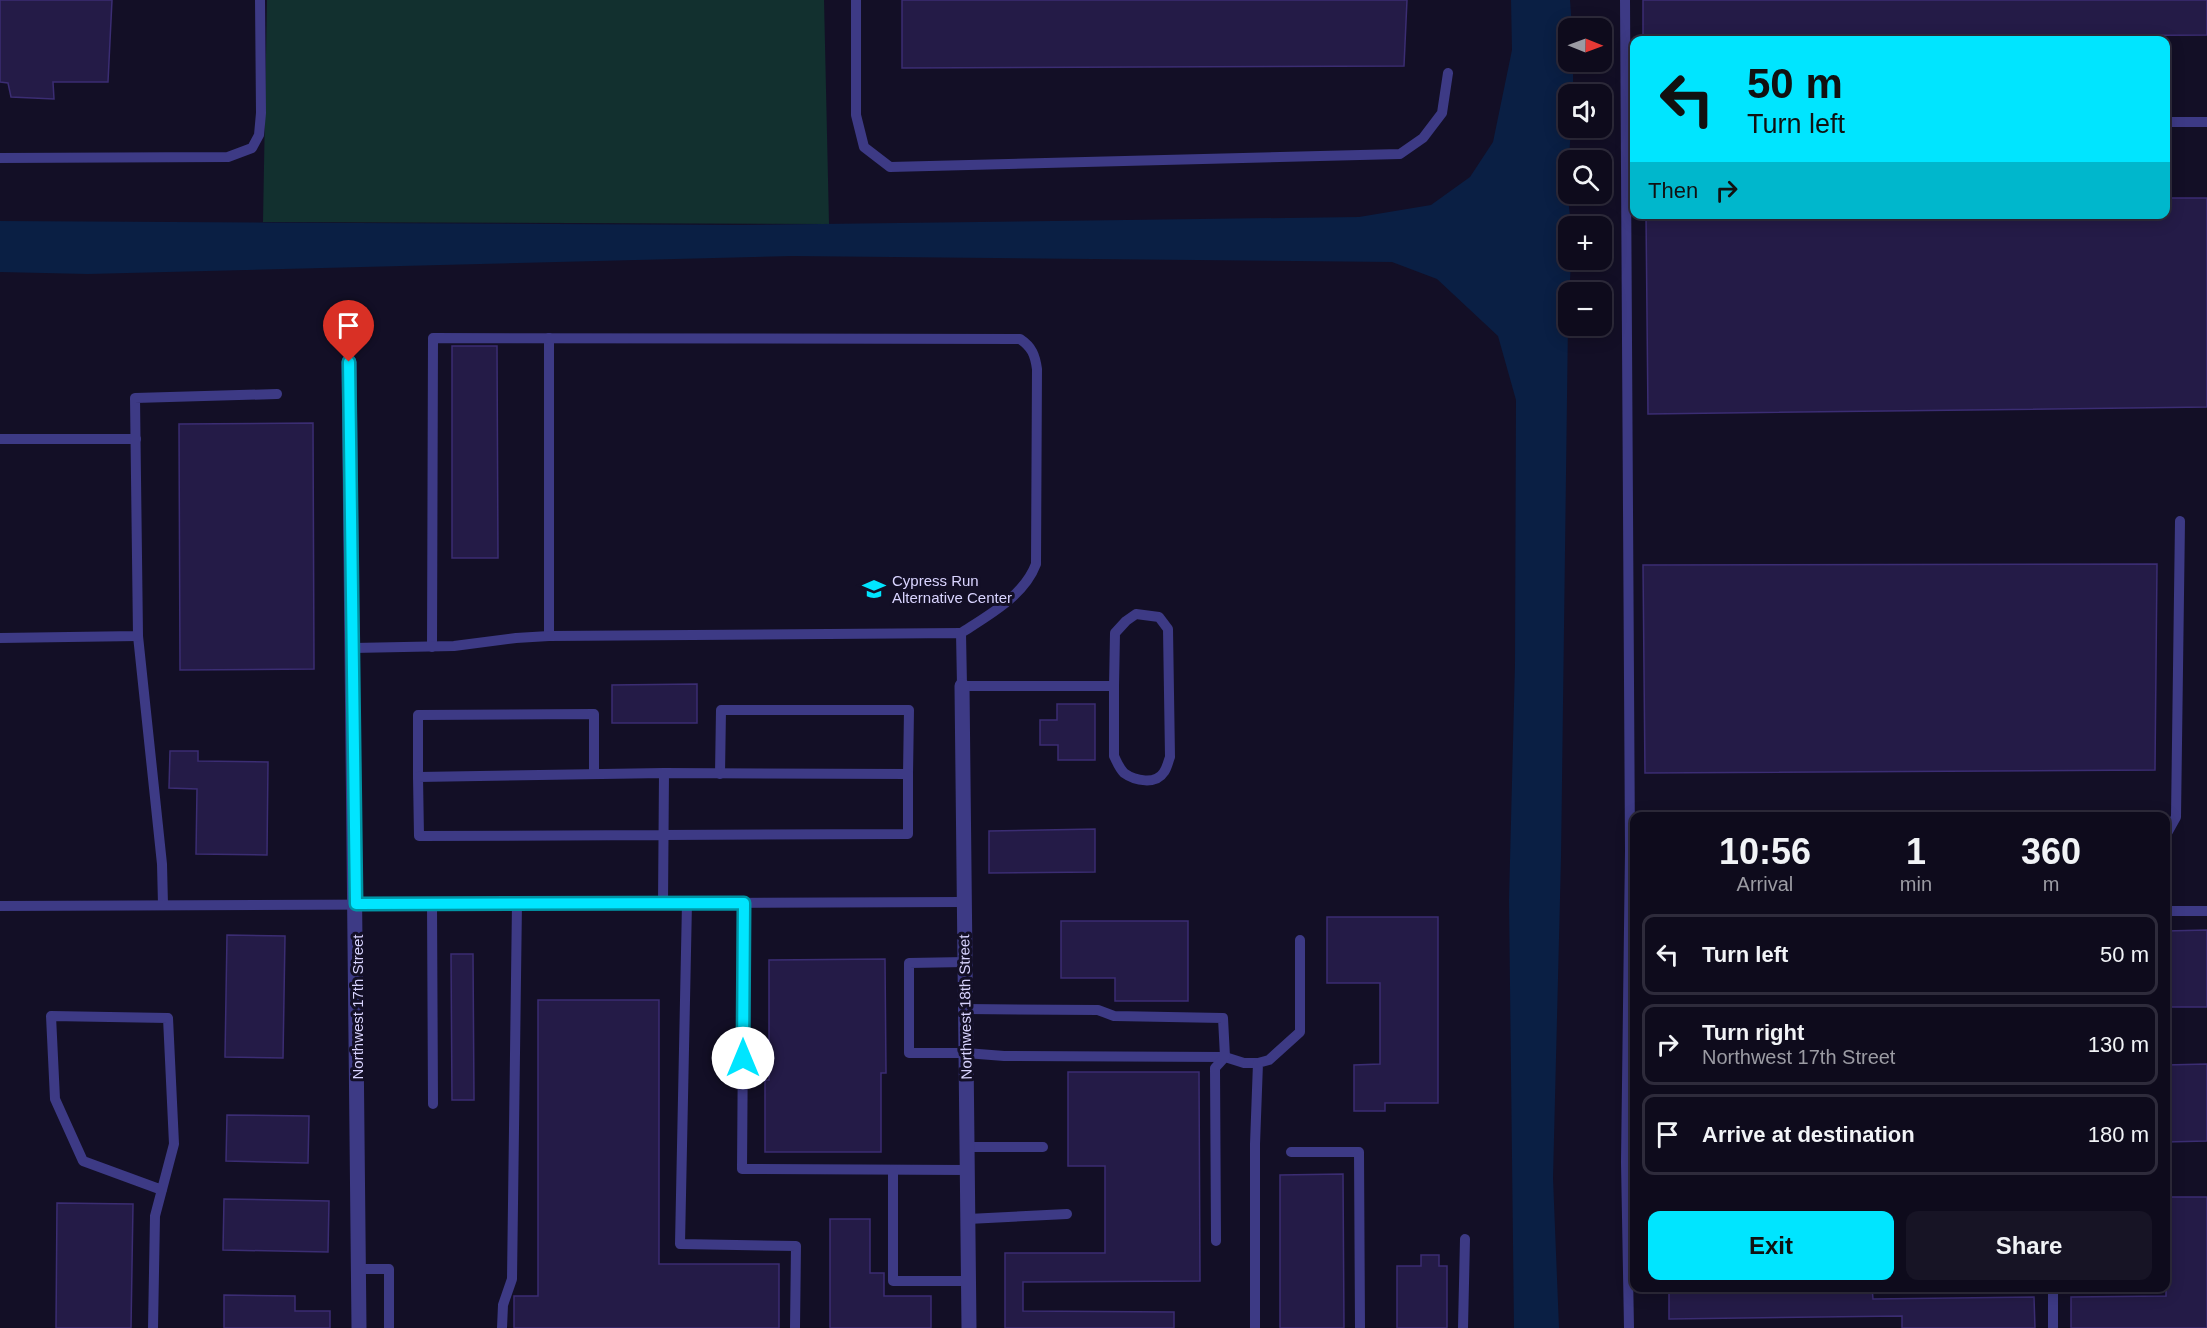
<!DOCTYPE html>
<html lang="en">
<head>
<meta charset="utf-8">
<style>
  body { margin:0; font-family:Arial,sans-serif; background:#171425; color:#f1f3f6; height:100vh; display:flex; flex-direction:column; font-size:22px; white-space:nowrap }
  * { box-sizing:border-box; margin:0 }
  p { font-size:20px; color:#9b9ba3 }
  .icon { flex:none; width:33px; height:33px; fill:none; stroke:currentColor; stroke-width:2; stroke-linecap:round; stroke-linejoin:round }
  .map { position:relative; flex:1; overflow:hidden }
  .drawer { position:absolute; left:1630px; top:812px; width:540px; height:480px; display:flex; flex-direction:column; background:#0e0b1c; border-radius:12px; box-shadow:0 3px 15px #0003,0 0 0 2px #2e2b3b }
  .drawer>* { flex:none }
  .banner { position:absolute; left:1630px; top:36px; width:540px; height:183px; border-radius:12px; box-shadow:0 3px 15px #0003,0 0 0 2px #2e2b3b; background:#00e5ff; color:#111; overflow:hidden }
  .needle { width:39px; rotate:91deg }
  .controls { position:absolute; left:1558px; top:18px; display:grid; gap:12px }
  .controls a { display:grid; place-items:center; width:54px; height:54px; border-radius:12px; background:#0e0b1c; box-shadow:0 3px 15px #0003,0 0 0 2px #2e2b3b; font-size:30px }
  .pin { position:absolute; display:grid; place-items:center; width:51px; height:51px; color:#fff; margin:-62px -26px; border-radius:50% 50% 50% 0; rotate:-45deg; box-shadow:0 0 6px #0007 }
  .pin .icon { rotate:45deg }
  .me { position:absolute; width:66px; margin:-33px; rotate:0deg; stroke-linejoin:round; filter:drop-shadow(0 0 4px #0008) }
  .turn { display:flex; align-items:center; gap:21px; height:126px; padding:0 18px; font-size:27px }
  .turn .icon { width:78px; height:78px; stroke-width:2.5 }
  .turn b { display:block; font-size:42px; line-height:51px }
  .then { display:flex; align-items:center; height:57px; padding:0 18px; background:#0003; gap:12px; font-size:22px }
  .eta { display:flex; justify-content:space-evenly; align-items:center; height:102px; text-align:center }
  .eta b { font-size:36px; font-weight:700; line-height:42px }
  .button { display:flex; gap:12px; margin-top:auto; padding:12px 18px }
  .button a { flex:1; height:69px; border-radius:12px; background:#00e5ff; color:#111; font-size:24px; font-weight:700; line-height:69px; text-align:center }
  .button a+a { background:#171425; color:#f1f3f6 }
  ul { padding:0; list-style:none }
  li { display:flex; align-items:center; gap:18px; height:81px; margin:0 12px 9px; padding:0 6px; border:3px solid #2e2b3b; border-radius:12px }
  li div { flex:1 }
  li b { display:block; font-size:22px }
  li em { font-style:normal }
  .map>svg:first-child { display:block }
</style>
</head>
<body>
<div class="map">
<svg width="2207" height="1328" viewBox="0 0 2207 1328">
  <rect width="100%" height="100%" fill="#130f26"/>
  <path fill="#12302f" d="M267 0H824L829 224 263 222Z"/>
  <path fill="#0a1f44" d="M1511 0H1570L1572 28H1569V62H1573V94H1569V128H1571L1567 188 1571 226H1569V260H1571L1568 321 1561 858 1553 1178 1559 1328H1514L1509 900 1515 664 1516 400 1498 336 1437 279 1392 262 792 256 88 274 0 272V221L738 225 1359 217 1431 205 1470 177 1493 142 1512 50Z"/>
  <g fill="#241b47" stroke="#3b2d73" stroke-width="1.5">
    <path d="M0 0H112L108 82H53L54 99 11 97 8 83 0 82Z"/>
    <path d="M902 0H1407L1404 66 902 68Z"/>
    <path d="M1643 0H2207V35L1643 38Z"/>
    <path d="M2166 198H2207V407L1648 414 1646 214H2166Z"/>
    <path d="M452 346H497L498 558H452Z"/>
    <path d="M313 423 314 669 180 670 179 424Z"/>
    <path d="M2157 564 2155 770 1645 773 1643 565Z"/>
    <path d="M697 684V723H612V685Z"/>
    <path d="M1057 704H1095V760H1058V745H1040V720H1057Z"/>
    <path d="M170 751H198V761L268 762 267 855 196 854 197 789 169 788Z"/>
    <path d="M1095 829V872L989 873V831Z"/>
    <path d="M1327 917H1438V1103H1385V1111H1354V1065L1380 1064V983H1327Z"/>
    <path d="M1061 921H1188V1001H1115V978H1061Z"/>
    <path d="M2207 930V1007H2166V931Z"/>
    <path d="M227 935 285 936 283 1058 225 1057Z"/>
    <path d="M451 954H473L474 1100H452Z"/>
    <path d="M885 959 886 1073H881V1152H765V1080H769V960Z"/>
    <path d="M538 1000H659V1264H779V1328H514V1296H538Z"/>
    <path d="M2207 1064V1141L2166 1142V1065Z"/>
    <path d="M1068 1072H1199L1200 1281 1023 1282V1311L1174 1312V1328H1005V1253H1105V1166H1068Z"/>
    <path d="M227 1115 309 1116 308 1163 226 1161Z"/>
    <path d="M1343 1174 1344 1328H1280V1175Z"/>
    <path d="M2166 1197H2207V1328H2071V1297L2166 1296Z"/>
    <path d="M224 1199 329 1201 328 1252 223 1250Z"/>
    <path d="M57 1203 133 1204 131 1328H56Z"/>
    <path d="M830 1219H870V1273H884V1296H931V1328H830Z"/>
    <path d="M1421 1255H1439V1266H1447V1328H1397V1266H1421Z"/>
    <path d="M1669 1287H1872L1873 1299 2034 1297 2035 1328H1902V1316L1669 1319Z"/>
    <path d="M224 1295 295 1296V1311H330V1328H224Z"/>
  </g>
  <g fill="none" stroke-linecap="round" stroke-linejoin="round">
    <g stroke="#3d3a85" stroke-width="10">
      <path d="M856 0V115L864 147 890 167 1400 154 1423 138 1442 113 1448 73"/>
      <path d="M1625 0 1630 851 1626 1162 1629 1328"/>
      <path d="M2166 122H2207"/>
      <path d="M0 158 228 157 252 148 259 135 261 113 260 0"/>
      <path d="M549 338V636"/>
      <path d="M0 439H136"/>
      <path d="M138 636 162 864 163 905"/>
      <path d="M0 638 138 636 135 398 277 394"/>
      <path d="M432 647 433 338 1020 339C1032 347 1035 355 1037 369L1036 564C1024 596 989 615 961 633"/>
      <path d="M353 648 454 646 516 638 549 636 961 633 962 686H1114V756C1117 762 1119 768 1124 773 1135 781 1156 785 1164 772 1167 768 1168 762 1170 757L1168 629 1159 617 1136 614 1126 621 1115 633 1114 686"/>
      <path d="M720 774 721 710H909L908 774"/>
      <path d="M418 777V715L594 714V774"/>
      <path d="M2166 835 2176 817 2180 521"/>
      <path d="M663 903 664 773 908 774V834L419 836 418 777 664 773"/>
      <path d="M687 903 680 1244 796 1246 795 1328"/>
      <path d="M744 903 742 1169 967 1170"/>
      <path d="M432 904 433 1104"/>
      <path d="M0 906 964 902"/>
      <path d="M2166 911H2207"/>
      <path d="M965 962 909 963V1053H966L1004 1056 1225 1057 1244 1063H1258"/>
      <path d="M965 1009 1098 1010 1114 1016 1223 1018 1225 1057 1215 1068 1216 1241"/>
      <path d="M967 1147H1043"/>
      <path d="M1291 1152H1359L1360 1328"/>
      <path d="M893 1170V1281H968"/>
      <path d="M968 1219 1067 1214"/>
      <path d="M359 1269H389V1328"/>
      <path d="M153 1328 155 1216 174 1144 168 1018 51 1016 55 1099 83 1161 162 1190"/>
      <path d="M502 1328 503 1305 512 1279 517 903"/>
      <path d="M1255 1328V1144L1258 1063 1269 1060 1300 1032V940"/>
      <path d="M1463 1328 1465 1239"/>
      <path d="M2053 1328V1287"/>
    </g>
    <g stroke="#3d3a85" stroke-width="15">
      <path d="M349 362 359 1328"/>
      <path d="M962 686 969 1328"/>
    </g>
  </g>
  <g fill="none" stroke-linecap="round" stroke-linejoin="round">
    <g stroke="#0095a6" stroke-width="15">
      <path id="route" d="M349 362 356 904 744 903 743 1058"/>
    </g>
    <use href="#route" stroke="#00e5ff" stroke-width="10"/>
  </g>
  <defs>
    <g id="school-bare" transform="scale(1.8)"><path d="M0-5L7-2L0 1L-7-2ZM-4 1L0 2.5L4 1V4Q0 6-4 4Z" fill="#00e5ff" stroke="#130f26" stroke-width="2.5" paint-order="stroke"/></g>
  </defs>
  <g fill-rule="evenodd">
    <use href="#school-bare" x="874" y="589"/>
  </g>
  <g text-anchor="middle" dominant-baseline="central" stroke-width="6" stroke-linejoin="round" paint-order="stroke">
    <g font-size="15" fill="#d9d4ff" stroke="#130f26" text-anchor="start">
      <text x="892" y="580">Cypress Run<tspan x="892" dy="17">Alternative Center</tspan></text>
    </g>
    <g font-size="15" fill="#d9d4ff" stroke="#130f26">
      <text transform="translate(357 1007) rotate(-90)">Northwest 17th Street</text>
      <text transform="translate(965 1007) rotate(-91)">Northwest 18th Street</text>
    </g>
  </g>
</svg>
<div class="controls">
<a><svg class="needle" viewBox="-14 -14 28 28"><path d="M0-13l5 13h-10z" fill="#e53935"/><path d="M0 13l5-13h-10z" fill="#9b9ba3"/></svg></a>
<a><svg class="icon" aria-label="sound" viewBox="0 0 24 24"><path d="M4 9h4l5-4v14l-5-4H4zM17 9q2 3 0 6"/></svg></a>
<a><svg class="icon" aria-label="search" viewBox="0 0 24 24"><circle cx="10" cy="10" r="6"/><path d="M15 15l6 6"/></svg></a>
<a>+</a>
<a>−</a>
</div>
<div class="pin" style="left:349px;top:362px;background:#d93025"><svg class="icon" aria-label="arrive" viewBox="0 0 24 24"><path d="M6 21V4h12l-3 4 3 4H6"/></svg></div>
<svg class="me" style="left:743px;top:1058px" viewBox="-20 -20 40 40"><circle r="19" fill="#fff"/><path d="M0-13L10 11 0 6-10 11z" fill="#00e5ff"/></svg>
<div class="banner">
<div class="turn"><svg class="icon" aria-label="left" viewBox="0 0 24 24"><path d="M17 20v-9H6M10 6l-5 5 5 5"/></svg><div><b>50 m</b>Turn left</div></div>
<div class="then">Then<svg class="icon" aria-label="right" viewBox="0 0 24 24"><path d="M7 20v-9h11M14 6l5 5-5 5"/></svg></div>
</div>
<section class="drawer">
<div class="eta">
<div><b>10:56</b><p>Arrival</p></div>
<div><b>1</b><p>min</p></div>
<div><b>360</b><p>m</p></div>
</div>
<ul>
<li><svg class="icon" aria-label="left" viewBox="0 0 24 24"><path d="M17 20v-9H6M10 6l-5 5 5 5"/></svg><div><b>Turn left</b></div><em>50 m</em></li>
<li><svg class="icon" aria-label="right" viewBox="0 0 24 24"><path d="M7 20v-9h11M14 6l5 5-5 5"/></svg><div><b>Turn right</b><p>Northwest 17th Street</p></div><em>130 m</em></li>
<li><svg class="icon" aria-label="arrive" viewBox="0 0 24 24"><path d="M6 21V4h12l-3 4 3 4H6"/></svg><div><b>Arrive at destination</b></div><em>180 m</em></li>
</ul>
<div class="button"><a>Exit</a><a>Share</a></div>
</section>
</div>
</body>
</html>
